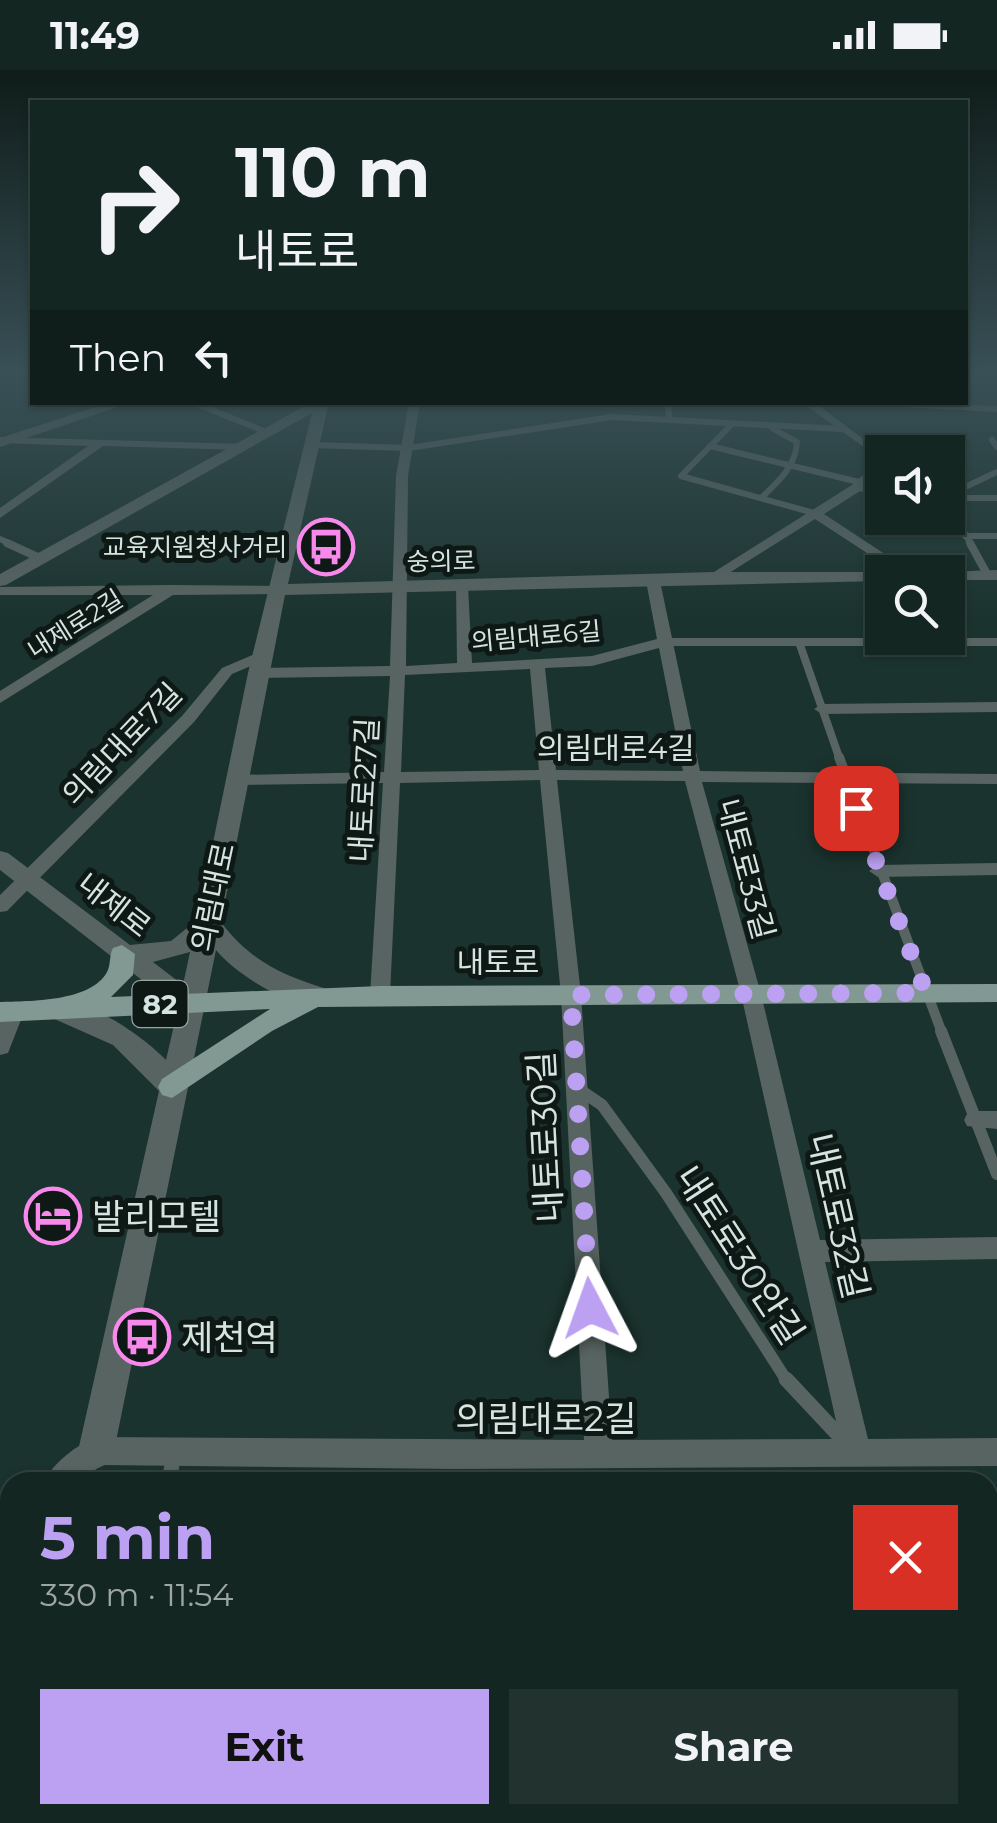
<!DOCTYPE html>
<html lang="en">
<head>
<meta charset="utf-8">
<style>
  body { margin:0; font-family:Montserrat,"Noto Sans KR",sans-serif; background:#21322f; color:#f1f3f6; height:100vh; display:flex; flex-direction:column; font-size:38px; white-space:nowrap }
  * { box-sizing:border-box; margin:0 }
  p { font-size:32px; color:#9da5a5 }
  .icon { flex:none; width:55px; height:55px; fill:none; stroke:currentColor; stroke-width:2; stroke-linecap:round; stroke-linejoin:round }
  .map { position:relative; flex:1; overflow:hidden }
  .side { position:absolute; left:0px; top:1402px; width:998px; height:352px; display:flex; flex-direction:column; background:#142622; border-radius:30px 30px 0 0; box-shadow:0 2px 8px #0004,0 0 0 2px #334340 }
  .side>* { flex:none }
  .hud { position:absolute; left:30px; top:30px; width:938px; height:305px; border-radius:0px; box-shadow:0 2px 8px #0004,0 0 0 2px #334340; background:#142622; color:#f1f3f6; overflow:hidden }
  .controls { position:absolute; left:865px; top:365px; display:grid; gap:20px }
  .controls a { display:grid; place-items:center; width:100px; height:100px; border-radius:0px; background:#142622; box-shadow:0 2px 8px #0004,0 0 0 2px #334340; font-size:50px }
  .pin { position:absolute; display:grid; place-items:center; width:85px; height:85px; color:#fff; margin:-42px; border-radius:20px; box-shadow:0 5px 15px #0006 }
  .me { position:absolute; width:110px; margin:-55px; rotate:356deg; stroke-linejoin:round; filter:drop-shadow(0 0 8px #0008) }
  .turn { display:flex; align-items:center; gap:35px; height:210px; padding:0 40px; font-size:45px }
  .turn .icon { width:130px; height:130px; stroke-width:2.5 }
  .turn b { display:block; font-size:70px; line-height:85px }
  .then { display:flex; align-items:center; height:95px; padding:0 40px; background:#0003; gap:20px; font-size:38px }
  .round { display:grid; place-items:center; flex:none; width:105px; height:105px; border-radius:0px; background:#21322f }
  .headline { display:flex; align-items:center; justify-content:space-between; height:170px; padding:0 40px }
  h1 { font-size:60px; font-weight:700; line-height:75px; color:#bca0f2 }
  .button { display:flex; gap:20px; margin-top:auto; padding:20px 40px }
  .button a { flex:1; height:115px; border-radius:0px; background:#bca0f2; color:#111; font-size:40px; font-weight:700; line-height:115px; text-align:center }
  .button a+a { background:#21322f; color:#f1f3f6 }
  .status { display:flex; justify-content:space-between; align-items:center; height:70px; padding:0 50px; background:#142622; direction:ltr }
  .status svg { height:28px; fill:currentColor }
  .map>svg:first-child { display:block }
</style>
</head>
<body>
<div class="status"><b>11:49</b><svg viewBox="0 0 49 12"><path d="M0 12V9h3v3zM5 12V6h3v6zM10 12V3h3v9zM15 12V0h3v12zM26 1h20v11H26zM47 4h2v5h-2z"/></svg></div>
<div class="map">
<svg width="997" height="1753" viewBox="0 0 997 1753">
  <rect width="100%" height="100%" fill="#1b332e"/>
  <path fill="#227164" stroke="#728d87" stroke-width="2.5" d="M0 1743 10 1745H290L289 1753H0Z"/>
  <g fill="none" stroke-linecap="round" stroke-linejoin="round">
    <g stroke="#586461" stroke-width="6">
      <path d="M192 332 269 363"/>
      <path d="M668 332 669 348"/>
      <path d="M732 354 681 406 814 443"/>
      <path d="M992 370 997 377"/>
      <path d="M311 375 409 378 612 347 843 359"/>
      <path d="M710 376 863 413"/>
      <path d="M856 418 882 421"/>
      <path d="M948 425 997 402"/>
      <path d="M761 428C778 412 796 396 797 372L772 358"/>
      <path d="M948 428H997"/>
      <path d="M948 432 971 475"/>
      <path d="M965 466H997"/>
      <path d="M0 469 13 475"/>
    </g>
    <g stroke="#586461" stroke-width="8">
      <path d="M7 473 42 489"/>
      <path d="M970 473 987 504"/>
      <path d="M664 572H997"/>
      <path d="M799 572 840 690"/>
    </g>
    <path stroke="#586461" stroke-width="10" d="M839 687 942 963"/>
    <g stroke="#586461" stroke-width="12">
      <path d="M941 961 997 1104"/>
      <path d="M577 1018 602 1035 666 1123 787 1311"/>
    </g>
    <g stroke="#586461" stroke-width="15">
      <path d="M786 1309 846 1373"/>
      <path d="M169 1412 174 1383"/>
    </g>
    <g fill="#586461" fill-rule="evenodd">
      <path d="M409 332H420L408 406 406 596 457 593 456 513 468 516 472 593 592 586 657 569 646 511 653 507 660 511 700 701 997 704V714L702 712 761 924 820 1170 997 1167V1189L825 1192 868 1369 997 1368V1396L454 1399 101 1395 81 1412H45C51 1394 78 1374 96 1367L584 1370 561 925 540 710 400 713 390 925 387 930H373L370 925 383 713 236 715 227 710 236 705 384 702 390 606 258 608 250 603 258 598 390 596 396 406ZM659 578 683 701 556 700 545 598 592 596ZM530 599 539 700 401 702 405 605ZM557 710 685 711 741 924 840 1369 612 1370 581 925Z"/>
      <path d="M801 332H814L882 383 881 402 860 421 824 444 912 502H896L815 449 718 510 706 507 852 415 871 398 873 386 868 380Z"/>
      <path d="M861 332 997 336V342L866 335Z"/>
      <path d="M0 367 244 374 250 377 244 380 103 376 0 448V438L88 376 0 373Z"/>
      <path d="M172 515 278 516 285 520 278 524 173 525 0 633V621L153 525H0V517Z"/>
      <path d="M262 581 267 583V589L232 604 194 652 7 841 0 842V825L182 646 222 598Z"/>
      <path d="M997 632V642L822 644 814 639 822 634Z"/>
      <path d="M997 793V805L878 807 869 801 878 795Z"/>
      <path d="M13 934 20 937 24 942 8 983 0 985V948L6 937Z"/>
      <path d="M975 1041H997V1059L967 1056 964 1050 967 1044Z"/>
      <path d="M10 1439V1474L0 1478V1443Z"/>
    </g>
    <g fill="#586461" fill-rule="evenodd">
      <path d="M111 332H132L0 377V368Z"/>
      <path d="M312 332H329L288 514 713 502H888H882V511L285 525 221 852C251 892 284 906 330 920L334 927 330 934C296 944 237 905 216 880L114 1381 109 1393 96 1399 83 1393 78 1381 159 1021 113 975 50 947 46 940 50 933C83 923 144 967 166 990L178 938 0 800V781L8 783 130 875 171 871 197 850 248 603 312 343 6 515 0 516V504ZM190 882 183 915 153 892Z"/>
      <path d="M997 500V510H948V502H941Z"/>
    </g>
    <path fill="#819893" fill-rule="evenodd" d="M122 875 135 884 133 905 111 927 380 916 997 914V932L318 937 272 961 172 1028 162 1025 158 1017 162 1009 270 939 0 952V932C29 931 91 932 107 902 111 895 109 885 113 878Z"/>
  </g>
  <linearGradient id="sky" x2="0" y2="1"><stop stop-color="#0f1c19"/><stop offset="0.55" stop-color="#395057"/><stop offset="1" stop-color="#395057" stop-opacity="0"/></linearGradient>
  <rect width="997" height="550" fill="url(#sky)"/>
  <g fill="none" stroke-linecap="round" stroke-linejoin="round">
    <path stroke="#bca0f2" stroke-width="18" stroke-dasharray="0 32.4" d="M590 1238 571 925 926 923 856 738"/>
  </g>
  <defs>
    <g id="bus-ring" transform="scale(2.875)"><circle r="9.5" fill="#0e1916" stroke="#f888eb" stroke-width="1.5"/><path d="M-5-6H5V4H4V6H2V4H-2V6H-4V4H-5ZM-3.5-4V0h7V-4ZM-3.5 1.2v1.5H-2V1.2ZM2 1.2v1.5H3.5V1.2Z" fill="#f888eb"/></g>
    <g id="hotel-ring" transform="scale(2.875)"><circle r="9.5" fill="#0e1916" stroke="#f888eb" stroke-width="1.5"/><path d="M-6-4.5h1.5V1H6V5H4.5V3h-9V5H-6ZM-4 0a1.8 1.8 0 1 1 3.6 0ZM.5 0V-2.5h3Q6-2.5 6 0Z" fill="#f888eb"/></g>
  </defs>
  <g fill-rule="evenodd">
    <use href="#bus-ring" x="326" y="477"/>
    <use href="#hotel-ring" x="53" y="1146"/>
    <use href="#bus-ring" x="142" y="1267"/>
  </g>
  <g text-anchor="middle" dominant-baseline="central" stroke-width="10" stroke-linejoin="round" paint-order="stroke">
    <g font-size="25" fill="#d5e4e0" stroke="#0e1916" text-anchor="end">
      <text x="287" y="477">교육지원청사거리</text>
    </g>
    <g font-size="25" fill="#d5e4e0" stroke="#0e1916">
      <text transform="translate(441 491) rotate(-1)">숭의로</text>
      <text transform="translate(75 554) rotate(-32)">내제로2길</text>
      <text transform="translate(536 566) rotate(-5)">의림대로6길</text>
    </g>
    <rect fill="#0e1916" stroke="#99a7a3" stroke-width="2.5" x="132.5" y="911" width="55" height="46" rx="8"/>
    <g font-size="28" font-weight="bold" fill="#d5e4e0">
      <text x="160" y="934">82</text>
    </g>
    <g font-size="30" fill="#d5e4e0" stroke="#0e1916">
      <text transform="translate(122 674) rotate(-46)">의림대로7길</text>
      <text x="616" y="678">의림대로4길</text>
      <text transform="translate(364 720) rotate(-87)">내토로27길</text>
      <text transform="translate(746 799) rotate(75)">내토로33길</text>
      <text transform="translate(213 827) rotate(-78)">의림대로</text>
      <text transform="translate(114 835) rotate(38)">내제로</text>
      <text x="498" y="892">내토로</text>
    </g>
    <g font-size="35" fill="#d5e4e0" stroke="#0e1916">
      <text transform="translate(545 1067) rotate(-93)">내토로30길</text>
      <text transform="translate(838 1146) rotate(77)">내토로32길</text>
      <text transform="translate(740 1185) rotate(57)">내토로30안길</text>
      <text x="546" y="1348">의림대로2길</text>
    </g>
    <g font-size="35" fill="#d5e4e0" stroke="#0e1916" text-anchor="start">
      <text x="92" y="1146">발리모텔</text>
      <text x="181" y="1267">제천역</text>
    </g>
  </g>
</svg>
<div class="controls">
<a><svg class="icon" aria-label="sound" viewBox="0 0 24 24"><path d="M4 9h4l5-4v14l-5-4H4zM17 9q2 3 0 6"/></svg></a>
<a><svg class="icon" aria-label="search" viewBox="0 0 24 24"><circle cx="10" cy="10" r="6"/><path d="M15 15l6 6"/></svg></a>
</div>
<div class="pin" style="left:856px;top:738px;background:#d93025"><svg class="icon" aria-label="arrive" viewBox="0 0 24 24"><path d="M6 21V4h12l-3 4 3 4H6"/></svg></div>
<svg class="me" style="left:590px;top:1238px" viewBox="-20 -20 40 40"><path d="M0-17L14 15 0 8-14 15z" fill="#bca0f2" stroke="#fff" stroke-width="4"/></svg>
<div class="hud">
<div class="turn"><svg class="icon" aria-label="right" viewBox="0 0 24 24"><path d="M7 20v-9h11M14 6l5 5-5 5"/></svg><div><b>110 m</b>내토로</div></div>
<div class="then">Then<svg class="icon" aria-label="left" viewBox="0 0 24 24"><path d="M17 20v-9H6M10 6l-5 5 5 5"/></svg></div>
</div>
<section class="side">
<div class="headline"><div><h1>5 min</h1><p>330 m · 11:54</p></div><a class="round" style="background:#d93025;color:#fff"><svg class="icon" aria-label="close" viewBox="0 0 24 24"><path d="M6 6l12 12M18 6L6 18"/></svg></a></div>
<div class="button"><a>Exit</a><a>Share</a></div>
</section>
</div>
</body>
</html>
